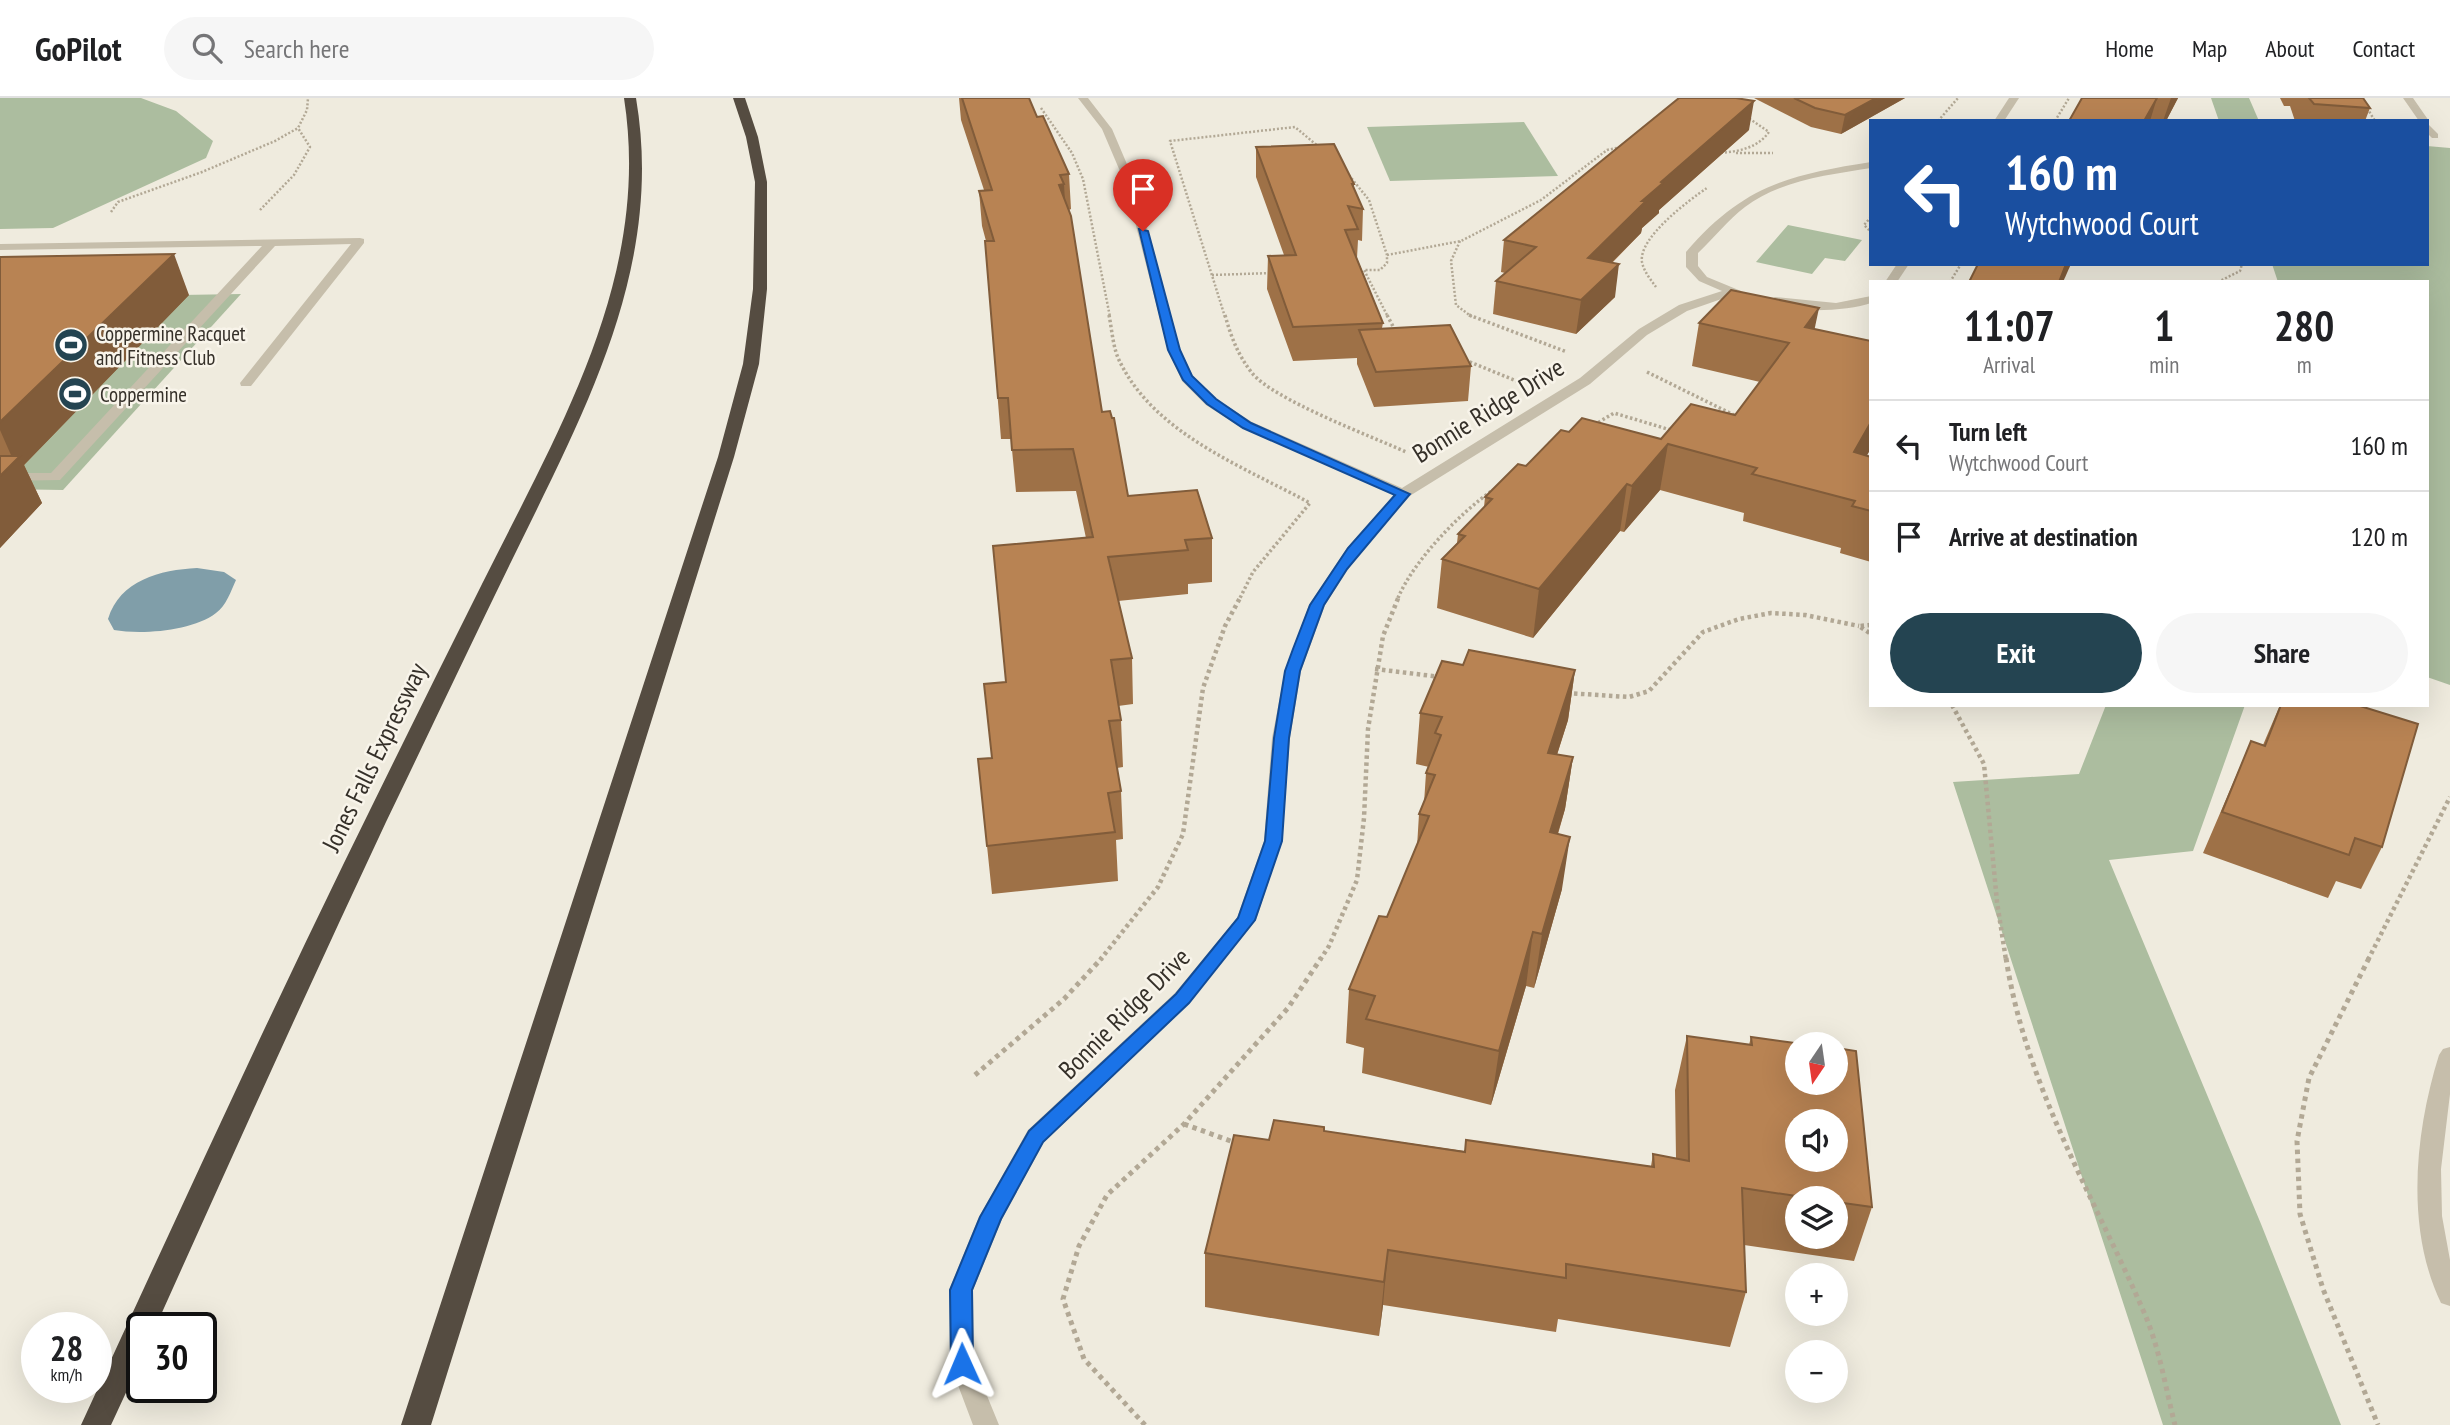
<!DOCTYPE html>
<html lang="en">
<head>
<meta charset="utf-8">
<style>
  body { margin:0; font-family:"PT Sans Narrow",sans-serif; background:#f6f6f6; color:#202124; height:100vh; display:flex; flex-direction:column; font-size:26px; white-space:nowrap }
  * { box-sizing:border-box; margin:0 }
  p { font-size:23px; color:#757577 }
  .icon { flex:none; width:38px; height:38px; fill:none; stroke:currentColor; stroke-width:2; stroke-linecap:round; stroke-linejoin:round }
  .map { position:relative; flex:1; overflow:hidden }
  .panel { position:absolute; left:1869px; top:182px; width:560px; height:427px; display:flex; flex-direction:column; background:#fff; border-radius:0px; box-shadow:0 7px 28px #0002 }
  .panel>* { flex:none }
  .hud { position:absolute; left:1869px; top:21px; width:560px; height:147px; border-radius:0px; box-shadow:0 7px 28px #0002; background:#1a4fa0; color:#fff; overflow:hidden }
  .needle { width:46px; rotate:193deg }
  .tools { position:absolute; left:1785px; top:934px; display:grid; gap:14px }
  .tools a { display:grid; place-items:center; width:63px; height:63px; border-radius:50%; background:#fff; box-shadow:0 7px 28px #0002; font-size:35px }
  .speed { position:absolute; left:21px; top:1214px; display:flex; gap:14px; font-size:35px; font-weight:700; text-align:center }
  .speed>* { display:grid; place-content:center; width:91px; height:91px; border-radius:50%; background:#fff; box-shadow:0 7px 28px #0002; line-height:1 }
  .speed small { font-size:18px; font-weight:400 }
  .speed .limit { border:4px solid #111; border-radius:10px; background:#fff; color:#111 }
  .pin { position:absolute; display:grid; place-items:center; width:60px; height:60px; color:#fff; margin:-72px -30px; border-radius:50% 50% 50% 0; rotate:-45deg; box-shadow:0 0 7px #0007 }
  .pin .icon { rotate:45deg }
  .me { position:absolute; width:77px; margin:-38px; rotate:359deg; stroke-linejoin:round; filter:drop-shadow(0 0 5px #0008) }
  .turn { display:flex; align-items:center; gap:24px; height:147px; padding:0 21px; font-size:32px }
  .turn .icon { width:91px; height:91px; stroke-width:2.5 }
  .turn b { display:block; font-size:49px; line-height:60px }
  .eta { display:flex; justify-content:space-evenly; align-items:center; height:119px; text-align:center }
  .eta b { font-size:42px; font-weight:700; line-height:49px }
  .cta { display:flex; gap:14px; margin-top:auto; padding:14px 21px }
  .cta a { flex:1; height:80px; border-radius:42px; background:#244451; color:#fff; font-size:28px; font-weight:700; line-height:80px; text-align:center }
  .cta a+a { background:#f6f6f6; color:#202124 }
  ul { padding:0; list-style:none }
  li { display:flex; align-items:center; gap:21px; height:91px; padding:0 21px; border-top:2px solid #e0e0e0 }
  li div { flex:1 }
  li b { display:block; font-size:26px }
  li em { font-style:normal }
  header { display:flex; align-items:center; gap:42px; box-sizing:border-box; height:98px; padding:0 35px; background:#fff; border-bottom:2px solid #e0e0e0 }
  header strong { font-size:33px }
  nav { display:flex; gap:38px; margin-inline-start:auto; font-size:24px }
  .search { width:490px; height:63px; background:#f6f6f6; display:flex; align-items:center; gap:18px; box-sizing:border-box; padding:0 24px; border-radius:38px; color:#757577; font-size:26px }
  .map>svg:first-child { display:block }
</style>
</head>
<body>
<header>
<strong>GoPilot</strong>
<div class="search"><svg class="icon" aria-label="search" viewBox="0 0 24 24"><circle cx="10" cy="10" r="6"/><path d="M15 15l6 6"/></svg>Search here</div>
<nav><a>Home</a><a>Map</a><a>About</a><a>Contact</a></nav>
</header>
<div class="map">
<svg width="2450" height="1327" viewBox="0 0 2450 1327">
  <rect width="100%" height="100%" fill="#efebde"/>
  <g fill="#acbd9f">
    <path d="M0 0H141L176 13 213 43 206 60 53 130 0 131Z"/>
    <path d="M2211 0H2249L2259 23H2219Z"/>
    <path d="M1524 24 1558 78 1390 83 1367 29Z"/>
    <path d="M2427 48 2450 50V587L2427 579V184H2278L2272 166H2427Z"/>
    <path d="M1788 127 1862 142 1845 163 1825 160 1812 176 1756 164Z"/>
    <path d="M241 196 63 392 0 391V200Z"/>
    <path d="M2106 607H2245L2193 753 2109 762 2261 1126 2341 1327H2163L1953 684 2079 676Z"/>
  </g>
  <path fill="#809ea9" d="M197 470 224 474 236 482C231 493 226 508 216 515 193 533 142 537 114 532L108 521C120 482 160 472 197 470Z"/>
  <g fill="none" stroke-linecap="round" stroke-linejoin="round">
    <g stroke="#b2a895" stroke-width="2.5" stroke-dasharray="2 2" stroke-linecap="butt">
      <path d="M2361 0 2375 23"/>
      <path d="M1041 10 1072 55 1083 81 1110 219"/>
      <path d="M1938 23 1958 0"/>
      <path d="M2055 23 2069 0"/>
      <path d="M1717 55C1736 54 1757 51 1769 34L1747 19"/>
      <path d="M1736 55H1773"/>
      <path d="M1344 71 1369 102 1387 157V165L1380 172H1364L1388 219"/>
      <path d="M260 112 294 77 310 49 298 30"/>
      <path d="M111 114 118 104 202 74 275 43 298 30 307 12 308 0"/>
      <path d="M1871 119 1864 127 1871 134"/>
      <path d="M1460 143 1451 163 1456 207 1472 219"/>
      <path d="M1387 157 1461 143 1541 102 1607 52 1621 49"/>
      <path d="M1212 177 1272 175"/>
      <path d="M1950 184 1961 166"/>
      <path d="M2218 184 2240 173 2242 166"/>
      <path d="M1656 189C1651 182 1644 174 1642 164 1638 140 1689 102 1707 90"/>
      <path d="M1225 219 1170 43 1295 29 1319 49"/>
    </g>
    <g stroke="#b2a895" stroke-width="3.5" stroke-dasharray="2.5 2.5" stroke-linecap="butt">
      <path d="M1109 217C1112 232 1113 251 1120 264 1155 336 1244 369 1310 405L1253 474 1240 500"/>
      <path d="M1225 217C1231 239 1238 257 1252 275 1274 302 1371 338 1406 354"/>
      <path d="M1387 217 1396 234"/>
      <path d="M1469 217 1567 254"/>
      <path d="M1465 262 1519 284"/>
      <path d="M1647 274 1740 320"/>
      <path d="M1594 327 1614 315 1674 333"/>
      <path d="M1398 500C1414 462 1460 415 1493 392"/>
    </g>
    <g stroke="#b2a895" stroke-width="4.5" stroke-dasharray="3.5 3.5" stroke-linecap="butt">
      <path d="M1871 527 1859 528 1871 536"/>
      <path d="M1375 571 1441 579"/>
      <path d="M1567 595 1629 599 1649 593 1703 534 1739 521 1771 515 1805 517 1859 528"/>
      <path d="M1952 607 1984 666 1997 804 2006 862"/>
      <path d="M1100 862 1158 789 1183 736 1203 590 1225 528 1241 498"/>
      <path d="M1320 862 1329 848 1357 782 1364 720 1368 631 1383 538 1399 498"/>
      <path d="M2368 862 2450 699"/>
    </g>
    <g stroke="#b2a895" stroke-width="5" stroke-dasharray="4.5 4.5" stroke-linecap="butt">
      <path d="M2006 860C2026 990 2095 1100 2146 1219 2160 1253 2166 1292 2175 1327"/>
      <path d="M2369 860 2309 980 2297 1043 2300 1116 2323 1191 2378 1327"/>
      <path d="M975 977 1064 901 1102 860"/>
      <path d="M1184 1026 1236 1045"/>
      <path d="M1145 1327 1084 1261 1063 1201 1079 1148 1107 1097 1184 1026 1288 910 1321 860"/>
    </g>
    <path fill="#c6beab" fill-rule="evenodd" d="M360 140 364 141V145L251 288H241L240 285 351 146 275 148 60 382 0 383V375H51L262 148 0 152V146Z"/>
    <g fill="#c6beab" fill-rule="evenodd">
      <path d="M1078 0H1088L1112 31 1135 85 1180 252 1193 278 1216 301 1252 324 1402 390 1580 280 1639 231 1679 207 1722 193 1699 183 1686 169V154C1743 88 1788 77 1871 64V70C1828 77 1781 82 1745 109 1728 122 1714 140 1698 155V168L1707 179 1741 193V197H1733L1687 213 1647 237 1590 286 1408 399 1358 456 1325 507 1301 573 1290 640 1282 743 1256 822 1189 905 1044 1044 1002 1121 973 1192 974 1266 999 1327H973L950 1266 949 1192 979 1119 1028 1032 1175 895 1237 820 1264 743 1272 640 1285 573 1309 507 1347 450 1394 397 1242 330 1206 307 1182 283 1168 252 1125 85 1102 31Z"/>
      <path d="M2009 0H2019L2004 23H1994Z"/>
      <path d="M2403 0H2413L2429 23 2427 25V23H2419Z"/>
      <path d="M2427 25 2438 36V40H2432L2427 35Z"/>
      <path d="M1897 166H1909L1897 184H1885Z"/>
      <path d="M1871 198V205C1848 213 1789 217 1769 203L1775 199 1836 205Z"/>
      <path d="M2450 949V996L2441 1071 2442 1118 2450 1162V1208L2441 1205C2405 1130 2415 1034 2439 957L2443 951Z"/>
    </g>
    <g fill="#554c41" fill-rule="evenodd">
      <path d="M624 0H636C665 170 583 316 511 464 469 550 428 637 386 724 307 892 231 1061 155 1230H142V1260L111 1327H81C167 1140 253 952 343 767 389 673 435 580 482 486 558 333 652 179 624 0Z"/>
      <path d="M733 0H745L758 39 767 84V191L759 266 734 359 431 1327H401L718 359 743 266 753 191 755 84 746 39Z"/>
    </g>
  </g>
  <g fill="#9e7147" fill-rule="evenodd">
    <path d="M959 0H1029L1037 19 1069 76 1071 111 1069 112 1102 314 1128 398 1212 440V484L1188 486V496L1118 503 1132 560 1133 606 1118 608 1121 622 1123 669 1117 670 1121 693 1123 741 1116 742 1118 783 992 796 978 661 992 660 1006 584 1086 440 1076 393 1016 394 1011 341H1001L985 143H986L982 128 979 93 984 92 961 22Z"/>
    <path d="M1754 0H1905L1841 36 1811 29Z"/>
    <path d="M2082 0H2178L2166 23H2069Z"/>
    <path d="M2280 0H2363L2370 10 2365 23H2295L2290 8H2284Z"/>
    <path d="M1749 32 1659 112V115L1642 130 1641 135 1612 165 1615 199 1576 236 1493 216 1496 183 1505 175 1501 174 1504 142Z"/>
    <path d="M1256 49 1354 86V92L1363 111 1362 143 1358 142 1357 160 1383 225 1382 230 1471 268 1468 303 1374 309 1357 266V260L1293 263 1267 191 1268 158 1284 157 1256 79Z"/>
    <path d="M0 159 189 197 24 367 42 405 0 450Z"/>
    <path d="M1699 225 1814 231 1871 243V350L1867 357 1871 359V464L1840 455 1841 450 1743 423 1744 415 1660 392 1624 434 1620 433 1533 540 1437 510 1442 461 1457 445 1458 436 1484 409 1485 399 1569 334 1661 341 1735 317 1760 284 1692 268Z"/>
    <path d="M1463 567 1575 572 1568 622 1557 657 1573 659 1565 711 1558 736 1562 791 1534 890 1526 888 1491 1007 1362 975 1364 950 1346 945 1349 891 1387 819 1417 749 1419 716 1424 705 1426 675 1429 669 1416 666 1420 615Z"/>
    <path d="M2280 607H2357L2382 749 2361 791 2336 783 2328 800 2203 755 2251 643 2263 647Z"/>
    <path d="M1687 938 1749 947 1751 939 1872 1109 1854 1163 1744 1147 1746 1194 1730 1249 1558 1221 1556 1234 1383 1207 1379 1238 1205 1209V1155L1269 1042 1324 1033 1464 1053 1651 1068 1653 1056 1676 1060 1675 992ZM1797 1101H1836V1139H1797Z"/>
  </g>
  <g fill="#815c3a">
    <path d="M1876 0H1905L1841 36 1845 17Z"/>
    <path d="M2157 0 2150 23H2144Z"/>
    <path d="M2171 0H2178L2166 23H2163Z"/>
    <path d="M1754 3 1749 32 1659 112V115L1642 130 1641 135 1584 192 1588 160 1661 84Z"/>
    <path d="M1064 86 1066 122 1059 87Z"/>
    <path d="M174 156 189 197 24 367 42 405 0 450V373L14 364 0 332V324Z"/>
    <path d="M1619 166 1615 199 1576 236 1581 202Z"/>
    <path d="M2066 166H2071L2063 184H2059Z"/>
    <path d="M1819 210 1810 253 1805 229Z"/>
    <path d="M1871 324V350L1843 400 1854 354Z"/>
    <path d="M1668 346 1660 392 1624 434 1632 388Z"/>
    <path d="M1627 386 1620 433 1533 540 1539 491Z"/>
    <path d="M1575 572 1568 622 1541 706 1548 655Z"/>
    <path d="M1573 659 1565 711 1542 787 1550 734Z"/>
    <path d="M1570 739 1562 791 1534 890 1542 836Z"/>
    <path d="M1533 834 1526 888 1491 1007 1499 953Z"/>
    <path d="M1388 1152 1383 1207 1379 1238 1384 1184Z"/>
  </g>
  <g fill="#b88353" stroke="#815c3a" stroke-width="2" fill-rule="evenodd">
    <path d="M962 0H1029L1037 19 1043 18 1069 76 1060 77 1064 86 1059 87 1071 118 1102 314 1110 313 1112 320H1114L1128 398 1197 392 1212 440 1185 442 1188 452 1108 459 1132 560 1111 562 1121 622 1109 623 1121 693 1108 695 1115 734 987 748 978 661 992 660 984 586 1006 584 993 448 1093 439 1073 351 1012 352 1008 300H998L985 143H994L979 93 992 92Z"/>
    <path d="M1679 0H1736L1754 3 1661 84 1663 85 1642 103H1646L1588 160 1619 166 1581 202 1496 183 1536 149 1504 142Z"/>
    <path d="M1794 0H1876L1845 17 1815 10Z"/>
    <path d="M2082 0H2157L2144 23H2069Z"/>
    <path d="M2309 0H2363L2370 10 2314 6Z"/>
    <path d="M1334 46 1354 86H1352L1363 111 1348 108 1358 131 1345 132 1383 225 1293 229 1268 158 1296 157 1256 49Z"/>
    <path d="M174 156 0 324V159Z"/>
    <path d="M1978 166H2066L2059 184H1969Z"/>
    <path d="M1731 192 1819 210 1805 229 1871 243V324L1854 354 1871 359V413L1852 408 1855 403 1752 376 1757 370 1668 346 1632 388 1627 386 1539 491 1442 461 1465 438 1458 436 1492 401 1485 399 1518 366 1526 368 1561 332 1569 334 1582 320 1661 341 1691 306 1735 317 1789 245 1699 225Z"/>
    <path d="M1450 227 1471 268 1376 274 1359 232Z"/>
    <path d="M0 358H20L0 378Z"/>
    <path d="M1469 552 1575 572 1548 655 1573 659 1550 734 1570 739 1542 836 1533 834 1499 953 1366 921 1375 898 1349 891 1379 818 1387 819 1429 718 1419 716 1435 677 1426 675 1441 637 1435 635 1442 619 1420 615 1442 563 1463 567Z"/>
    <path d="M2281 607H2357L2418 626 2382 749 2355 740 2349 757 2222 714 2251 643 2265 648Z"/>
    <path d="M1687 938 1752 947 1751 939 1810 947H1797V985H1836V950L1856 953 1872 1109 1836 1104V1101H1816L1742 1090 1746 1194 1566 1166V1180L1388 1152 1384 1184 1205 1155 1234 1037 1269 1042 1274 1022 1324 1029V1033L1465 1054 1466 1042 1654 1069 1653 1056 1689 1063ZM1797 1024H1836V1062H1797Z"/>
  </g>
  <path fill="#1a73e8" stroke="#114b97" stroke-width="2" d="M1139 131 1148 133 1180 252 1192 278 1216 301 1251 325 1410 396 1347 471 1324 507 1300 573 1289 640 1282 743 1255 822 1189 905 1043 1044 1001 1121 972 1192 973 1266 970 1273 962 1276 954 1273 951 1266 950 1192 980 1119 1029 1033 1176 896 1238 820 1265 743 1274 640 1285 573 1293 551 1310 507 1348 450 1395 397 1243 330 1207 306 1183 282 1168 252Z"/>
  <defs>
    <g id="stadium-disc" transform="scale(1.75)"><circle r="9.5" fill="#244451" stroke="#f8f4ea"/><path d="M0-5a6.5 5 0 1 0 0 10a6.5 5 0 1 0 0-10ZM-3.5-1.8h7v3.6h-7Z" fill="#fff"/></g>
  </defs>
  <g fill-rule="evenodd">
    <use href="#stadium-disc" x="71" y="247"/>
    <use href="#stadium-disc" x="75" y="296"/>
  </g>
  <g text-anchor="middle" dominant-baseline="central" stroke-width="5" stroke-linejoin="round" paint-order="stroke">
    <g font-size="21" fill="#353029" stroke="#f8f4ea" text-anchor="start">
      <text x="96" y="235">Coppermine Racquet<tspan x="96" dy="24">and Fitness Club</tspan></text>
      <text x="100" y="296">Coppermine</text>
    </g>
    <g font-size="26" fill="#353029" stroke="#f8f4ea">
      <text transform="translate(1488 312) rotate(-32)">Bonnie Ridge Drive</text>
      <text transform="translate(374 659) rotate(-64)">Jones Falls Expressway</text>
      <text transform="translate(1124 915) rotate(-45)">Bonnie Ridge Drive</text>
    </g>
  </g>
</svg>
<div class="tools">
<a><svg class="needle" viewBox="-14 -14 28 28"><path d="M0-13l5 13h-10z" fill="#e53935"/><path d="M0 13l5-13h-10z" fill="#757577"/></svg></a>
<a><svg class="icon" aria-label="sound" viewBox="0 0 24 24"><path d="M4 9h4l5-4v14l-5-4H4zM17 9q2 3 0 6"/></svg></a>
<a><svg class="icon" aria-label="layers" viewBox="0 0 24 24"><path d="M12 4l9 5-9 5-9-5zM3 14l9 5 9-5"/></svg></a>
<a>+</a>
<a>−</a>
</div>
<div class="speed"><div>28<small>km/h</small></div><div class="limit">30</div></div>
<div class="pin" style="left:1143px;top:133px;background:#d93025"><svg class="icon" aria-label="arrive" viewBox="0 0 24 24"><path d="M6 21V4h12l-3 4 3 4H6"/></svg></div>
<svg class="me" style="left:962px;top:1266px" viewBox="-20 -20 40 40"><path d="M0-17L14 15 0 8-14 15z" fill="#1a73e8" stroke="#fff" stroke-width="4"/></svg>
<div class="hud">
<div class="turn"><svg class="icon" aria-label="left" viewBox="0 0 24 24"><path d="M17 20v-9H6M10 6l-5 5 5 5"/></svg><div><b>160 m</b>Wytchwood Court</div></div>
</div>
<section class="panel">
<div class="eta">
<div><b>11:07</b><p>Arrival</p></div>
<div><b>1</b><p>min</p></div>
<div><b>280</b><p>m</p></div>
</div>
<ul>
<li><svg class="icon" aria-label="left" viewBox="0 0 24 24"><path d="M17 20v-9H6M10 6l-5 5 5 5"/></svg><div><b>Turn left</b><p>Wytchwood Court</p></div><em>160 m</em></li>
<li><svg class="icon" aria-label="arrive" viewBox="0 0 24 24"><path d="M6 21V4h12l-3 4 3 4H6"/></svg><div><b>Arrive at destination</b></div><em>120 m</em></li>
</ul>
<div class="cta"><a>Exit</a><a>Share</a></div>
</section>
</div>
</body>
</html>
